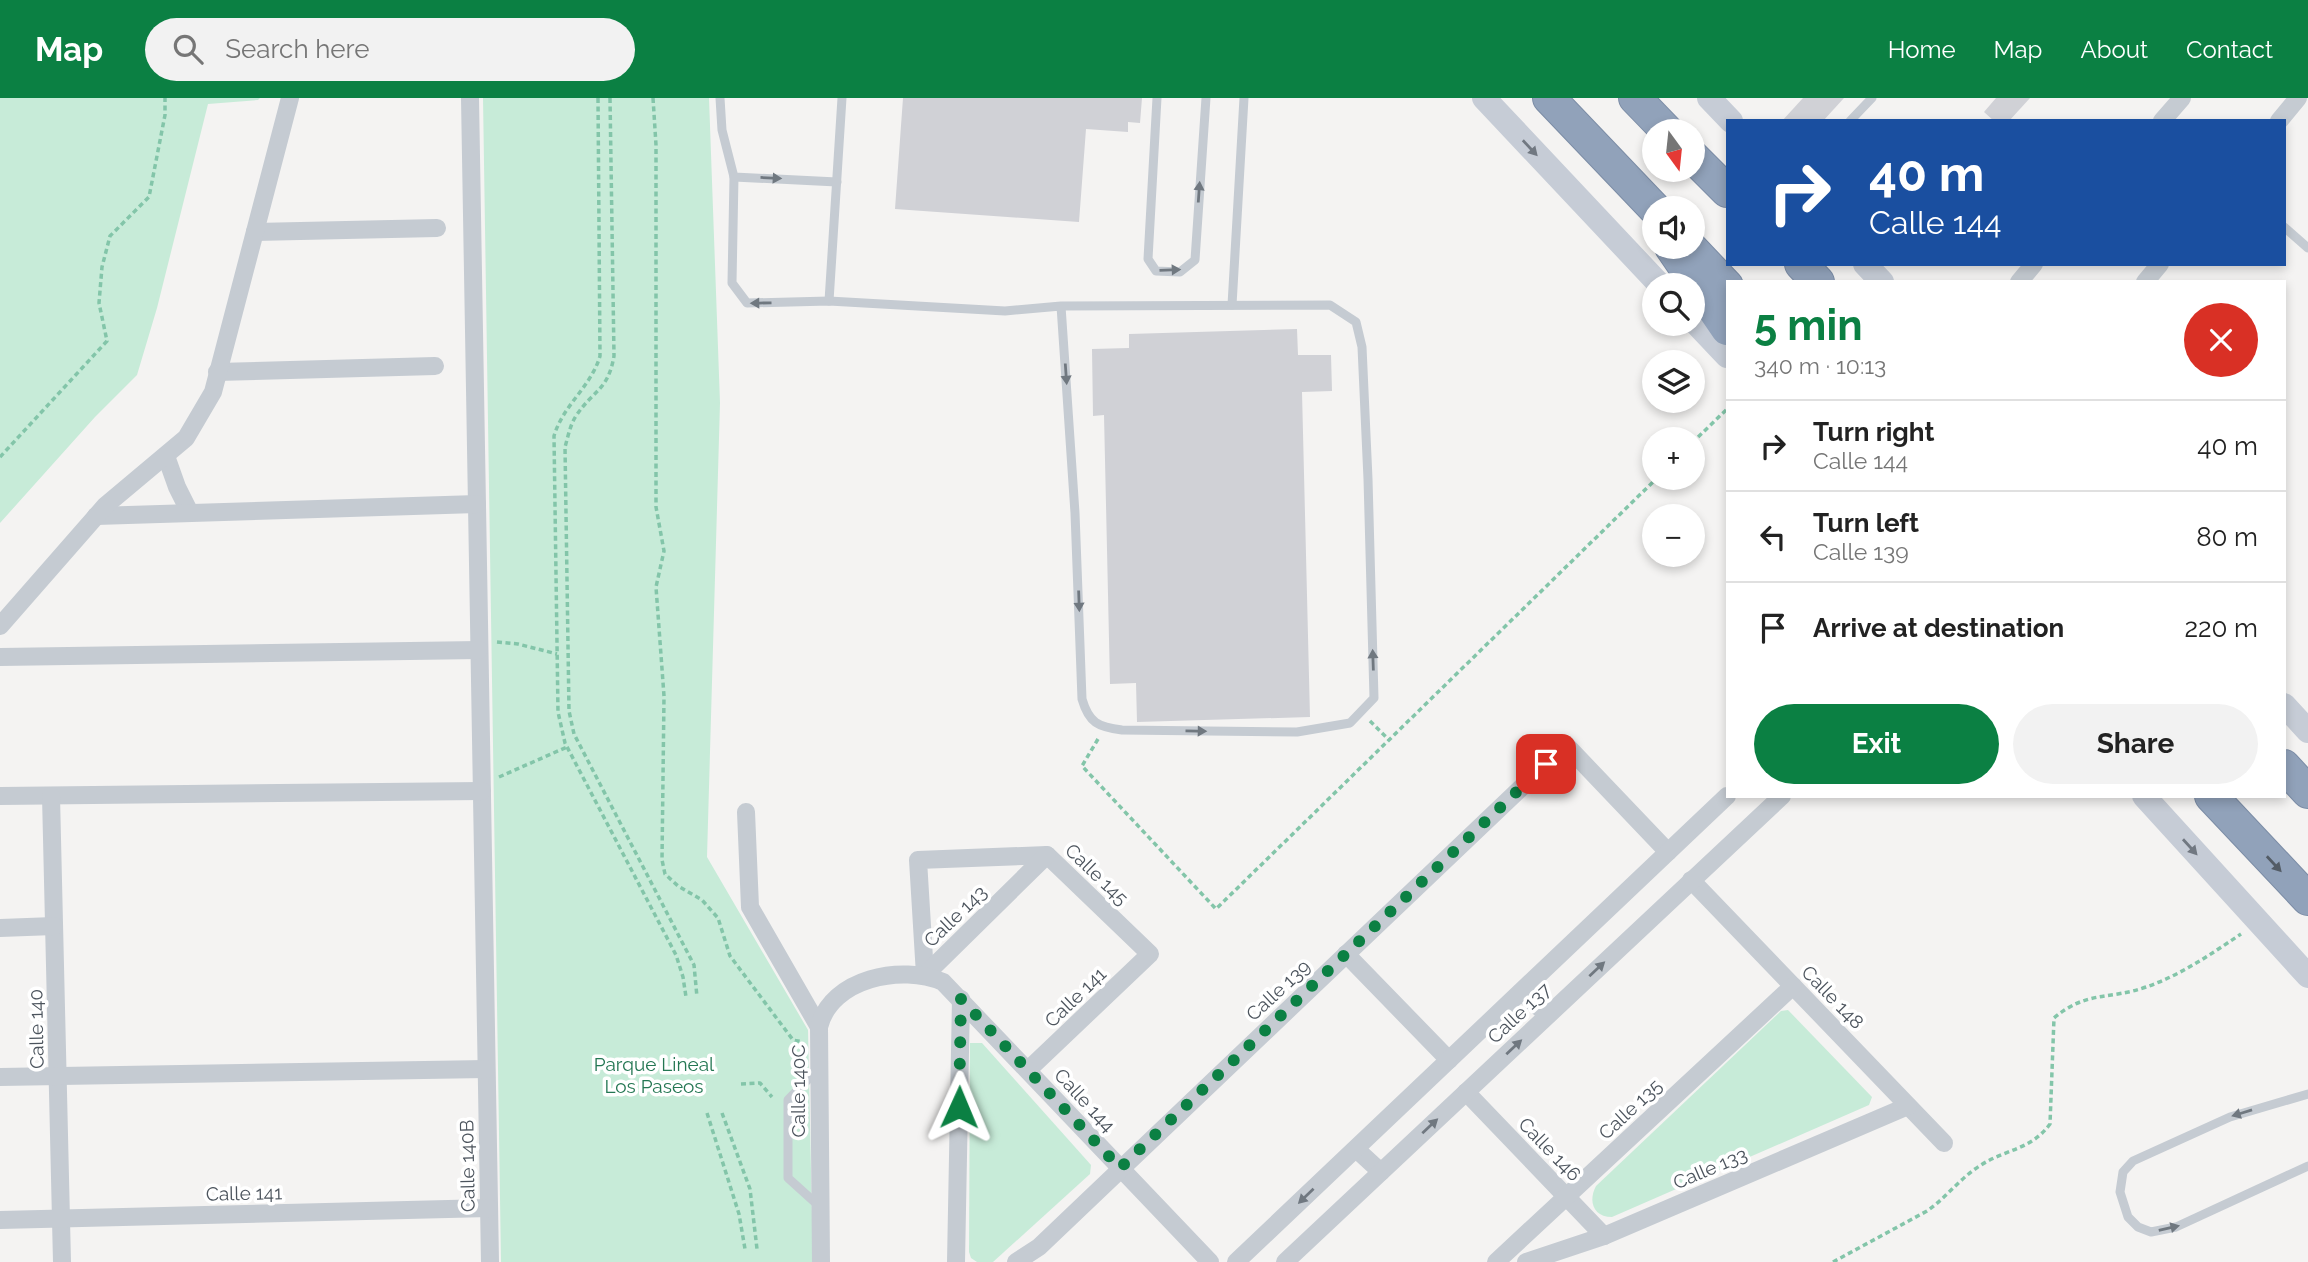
<!DOCTYPE html>
<html lang="en">
<head>
<meta charset="utf-8">
<style>
  body { margin:0; font-family:Raleway,sans-serif; background:#f2f2f2; color:#222; height:100vh; display:flex; flex-direction:column; font-size:26px; white-space:nowrap }
  * { box-sizing:border-box; margin:0 }
  p { font-size:23px; color:#767676 }
  .icon { flex:none; width:38px; height:38px; fill:none; stroke:currentColor; stroke-width:2; stroke-linecap:round; stroke-linejoin:round }
  .map { position:relative; flex:1; overflow:hidden }
  .side { position:absolute; left:1726px; top:182px; width:560px; height:518px; display:flex; flex-direction:column; background:#fff; border-radius:0px; box-shadow:0 4px 10px #0003 }
  .side>* { flex:none }
  .guide { position:absolute; left:1726px; top:21px; width:560px; height:147px; border-radius:0px; box-shadow:0 4px 10px #0003; background:#1a4fa0; color:#fff; overflow:hidden }
  .needle { width:46px; rotate:165deg }
  .fabs { position:absolute; left:1642px; top:21px; display:grid; gap:14px }
  .fabs a { display:grid; place-items:center; width:63px; height:63px; border-radius:50%; background:#fff; box-shadow:0 4px 10px #0003; font-size:35px }
  .pin { position:absolute; display:grid; place-items:center; width:60px; height:60px; color:#fff; margin:-30px; border-radius:14px; box-shadow:0 4px 10px #0006 }
  .me { position:absolute; width:77px; margin:-38px; rotate:1deg; stroke-linejoin:round; filter:drop-shadow(0 0 5px #0008) }
  .turn { display:flex; align-items:center; gap:24px; height:147px; padding:0 28px; font-size:32px }
  .turn .icon { width:91px; height:91px; stroke-width:2.5 }
  .turn b { display:block; font-size:49px; line-height:60px }
  .round { display:grid; place-items:center; flex:none; width:74px; height:74px; border-radius:37px; background:#f2f2f2 }
  .head { display:flex; align-items:center; justify-content:space-between; height:119px; padding:0 28px }
  h1 { font-size:42px; font-weight:700; line-height:52px; color:#0b8043 }
  .primary-button { display:flex; gap:14px; margin-top:auto; padding:14px 28px }
  .primary-button a { flex:1; height:80px; border-radius:42px; background:#0b8043; color:#fff; font-size:28px; font-weight:700; line-height:80px; text-align:center }
  .primary-button a+a { background:#f2f2f2; color:#222 }
  ul { padding:0; list-style:none }
  li { display:flex; align-items:center; gap:21px; height:91px; padding:0 28px; border-top:2px solid #e0e0e0 }
  li div { flex:1 }
  li b { display:block; font-size:26px }
  li em { font-style:normal }
  header { display:flex; align-items:center; gap:42px; box-sizing:border-box; height:98px; padding:0 35px; background:#0b8043; color:#fff }
  header strong { font-size:33px }
  nav { display:flex; gap:38px; margin-inline-start:auto; font-size:24px }
  .search { width:490px; height:63px; background:#f2f2f2; display:flex; align-items:center; gap:18px; box-sizing:border-box; padding:0 24px; border-radius:38px; color:#767676; font-size:26px }
  .map>svg:first-child { display:block }
</style>
</head>
<body>
<header>
<strong>Map</strong>
<div class="search"><svg class="icon" aria-label="search" viewBox="0 0 24 24"><circle cx="10" cy="10" r="6"/><path d="M15 15l6 6"/></svg>Search here</div>
<nav><a>Home</a><a>Map</a><a>About</a><a>Contact</a></nav>
</header>
<div class="map">
<svg width="2308" height="1164" viewBox="0 0 2308 1164">
  <rect width="100%" height="100%" fill="#f4f3f2"/>
  <g fill="#c7ebd8">
    <path d="M0 0H260L258 2 208 6 157 210 137 277 95 319 0 425Z"/>
    <path d="M483 0H709L720 305 707 759 808 932 813 1164H501Z"/>
    <path d="M1788 912 1872 999 1869 1007 1612 1119C1593 1119 1588 1103 1596 1088L1781 913Z"/>
    <path d="M970 945H982L1091 1067 1090 1076 993 1164H977L971 1160 969 1154Z"/>
  </g>
  <g fill="#d0d1d6">
    <path d="M903 0H1142L1140 25 1128 24V34L1086 31 1079 124 895 111Z"/>
    <path d="M1803 0H1844L1823 23H1782Z"/>
    <path d="M1996 0H2030L2009 23H1994L1984 14Z"/>
    <path d="M1297 231 1298 257H1331L1332 293 1302 294 1310 619 1137 624 1136 585 1110 586 1104 317 1093 318 1092 251 1129 250V236Z"/>
  </g>
  <g fill="none" stroke-linecap="round" stroke-linejoin="round">
    <g stroke="#7c8da6" stroke-width="34">
      <g id="highway">
        <path d="M1549 0 1654 110"/>
        <path d="M1635 0 1667 33"/>
        <path d="M1692 58 1727 93"/>
        <path d="M1671 149 1727 231"/>
        <path d="M1690 149 1727 188"/>
        <path d="M1801 166 1818 184"/>
        <path d="M2284 668 2308 694"/>
        <path d="M2211 698 2308 801"/>
      </g>
    </g>
    <g stroke="#83c5a9" stroke-width="3.5" stroke-dasharray="5 3.5" stroke-linecap="butt">
      <path d="M598 0 600 258C591 289 563 307 554 338L558 614 565 645 676 857 683 879 686 899"/>
      <path d="M610 0 614 258C608 293 593 292 576 318 570 327 568 339 565 349L569 613 574 636 694 867 697 899"/>
      <path d="M653 0 656 47V409L664 453 656 489 664 598 662 762 665 776 678 788 702 802 718 820 730 858 793 942 803 944"/>
      <path d="M1692 345 1727 311"/>
      <path d="M0 359 107 243 99 205 102 169 110 138 149 99 165 17V0"/>
      <path d="M497 544 518 546 557 556"/>
      <path d="M1370 623 1389 642"/>
      <path d="M1098 641 1082 668 1216 811 1657 380"/>
      <path d="M499 679 567 649"/>
      <path d="M741 986 760 985 772 999"/>
      <path d="M707 1015 739 1116 745 1151"/>
      <path d="M722 1015 750 1091 757 1151"/>
      <path d="M1833 1164 1927 1113C1946 1100 1960 1080 1981 1067 2006 1051 2031 1052 2050 1026L2054 920C2087 892 2110 902 2146 889 2181 877 2211 856 2241 836"/>
    </g>
    <g stroke="#c5cbd2" stroke-width="9">
      <path d="M720 0 722 32 734 79 837 84"/>
      <path d="M1157 0 1148 161 1156 173 1180 174 1195 162 1206 0"/>
      <path d="M1850 23 1872 0"/>
      <path d="M734 79 732 185 747 205 829 203 1005 213 1061 208 1330 207 1356 224 1362 249 1368 381 1374 600 1350 625 1297 634 1122 632C1098 629 1089 625 1082 601L1075 415 1061 208"/>
      <path d="M2284 129 2308 150"/>
      <path d="M829 203 842 0"/>
      <path d="M1232 207 1244 0"/>
      <path d="M819 970 788 1002V1080L819 1108"/>
      <path d="M2308 996 2230 1019 2133 1063 2123 1074 2120 1094 2128 1119 2138 1129 2151 1134 2176 1129 2308 1068"/>
    </g>
    <g stroke="#c5cbd2" stroke-width="18">
      <path d="M470 0 490 1164"/>
      <path d="M2162 23 2182 0"/>
      <path d="M2279 23 2298 0"/>
      <path d="M255 134 437 130"/>
      <path d="M2019 184 2034 166"/>
      <path d="M2145 184 2160 166"/>
      <path d="M217 274 435 268"/>
      <path d="M166 358 177 389 190 415"/>
      <path d="M96 418 477 406"/>
      <path d="M0 528 105 408 186 340 213 294 290 0"/>
      <path d="M0 559 479 552"/>
      <path d="M0 698 482 693"/>
      <path d="M51 698 62 1164"/>
      <path d="M746 714 750 809 819 929 821 1164"/>
      <path d="M1691 782 1944 1045"/>
      <path d="M0 830 54 828"/>
      <path d="M1346 856 1449 962"/>
      <path d="M925 877 918 762 1047 757 1150 856 1028 972"/>
      <path d="M925 877 1047 757"/>
      <path d="M1521 894 1548 917"/>
      <path d="M819 929C831 880 902 866 943 884L1210 1164"/>
      <path d="M0 979 486 971"/>
      <path d="M1466 994 1604 1138"/>
      <path d="M1356 1051 1381 1074"/>
      <path d="M0 1122 489 1110"/>
      <path d="M956 1164 961 901"/>
      <path d="M1016 1164 1039 1149 1566 647 1668 754"/>
      <path d="M1236 1164 1727 698"/>
      <path d="M1285 1164 1782 698"/>
      <path d="M1496 1164 1793 888"/>
      <path d="M1526 1164 1604 1138 1908 1008"/>
    </g>
    <g stroke="#c6ccd6" stroke-width="24">
      <path d="M1484 0 1660 187"/>
      <path d="M1709 0 1731 23"/>
      <path d="M1865 166 1882 184"/>
      <path d="M1692 221 1727 258"/>
      <path d="M2284 607 2308 633"/>
      <path d="M2144 698 2308 878"/>
    </g>
    <use href="#highway" stroke="#91a2ba" stroke-width="32"/>
  </g>
  <defs><path id="oneway-solid" d="M-6-.8H1V-3.2L6.5 0L1 3.2V.8H-6Z" transform="scale(1.75)"/></defs>
  <g fill="#717881">
    <use href="#oneway-solid" transform="translate(1530 50) rotate(47)"/>
    <use href="#oneway-solid" transform="translate(2190 749) rotate(48)"/>
  </g>
  <g fill="#707880">
    <use href="#oneway-solid" transform="translate(771 80) rotate(3)"/>
    <use href="#oneway-solid" transform="translate(1199 94) rotate(-86)"/>
    <use href="#oneway-solid" transform="translate(1170 172) rotate(-2)"/>
    <use href="#oneway-solid" transform="translate(761 205) rotate(179)"/>
    <use href="#oneway-solid" transform="translate(1066 276) rotate(86)"/>
    <use href="#oneway-solid" transform="translate(1079 503) rotate(88)"/>
    <use href="#oneway-solid" transform="translate(1373 562) rotate(-92)"/>
    <use href="#oneway-solid" transform="translate(1196 633) rotate(1)"/>
    <use href="#oneway-solid" transform="translate(1597 871) rotate(-43)"/>
    <use href="#oneway-solid" transform="translate(1514 949) rotate(-43)"/>
    <use href="#oneway-solid" transform="translate(2242 1015) rotate(163)"/>
    <use href="#oneway-solid" transform="translate(1430 1028) rotate(-43)"/>
    <use href="#oneway-solid" transform="translate(1306 1098) rotate(136)"/>
    <use href="#oneway-solid" transform="translate(2169 1130) rotate(-13)"/>
  </g>
  <use fill="#535c66" href="#oneway-solid" transform="translate(2274 766) rotate(47)"/>
  <g fill="none" stroke-linecap="round" stroke-linejoin="round">
    <path stroke="#0b8043" stroke-width="12" stroke-dasharray="0 21.6" d="M959 1009 961 901 1120 1070 1546 666"/>
  </g>
  <g text-anchor="middle" dominant-baseline="central" stroke-width="7" stroke-linejoin="round" paint-order="stroke">
    <g font-size="19" fill="#4c545d" stroke="#fff">
      <text transform="translate(1097 776) rotate(44)">Calle 145</text>
      <text transform="translate(955 818) rotate(-44)">Calle 143</text>
      <text transform="translate(1278 892) rotate(-43)">Calle 139</text>
      <text transform="translate(1075 899) rotate(-44)">Calle 141</text>
      <text transform="translate(1833 899) rotate(46)">Calle 148</text>
      <text transform="translate(1519 915) rotate(-43)">Calle 137</text>
      <text transform="translate(36 931) rotate(-91)">Calle 140</text>
      <text transform="translate(798 993) rotate(-90)">Calle 140C</text>
      <text transform="translate(1085 1002) rotate(47)">Calle 144</text>
      <text transform="translate(1630 1011) rotate(-43)">Calle 135</text>
      <text transform="translate(1550 1051) rotate(46)">Calle 146</text>
      <text transform="translate(467 1068) rotate(-91)">Calle 140B</text>
      <text transform="translate(1710 1070) rotate(-23)">Calle 133</text>
      <text transform="translate(244 1095) rotate(-1)">Calle 141</text>
    </g>
    <g font-size="19" fill="#247753" stroke="#fff">
      <text x="654" y="966">Parque Lineal<tspan x="654" dy="22">Los Paseos</tspan></text>
    </g>
  </g>
</svg>
<div class="fabs">
<a><svg class="needle" viewBox="-14 -14 28 28"><path d="M0-13l5 13h-10z" fill="#e53935"/><path d="M0 13l5-13h-10z" fill="#767676"/></svg></a>
<a><svg class="icon" aria-label="sound" viewBox="0 0 24 24"><path d="M4 9h4l5-4v14l-5-4H4zM17 9q2 3 0 6"/></svg></a>
<a><svg class="icon" aria-label="search" viewBox="0 0 24 24"><circle cx="10" cy="10" r="6"/><path d="M15 15l6 6"/></svg></a>
<a><svg class="icon" aria-label="layers" viewBox="0 0 24 24"><path d="M12 4l9 5-9 5-9-5zM3 14l9 5 9-5"/></svg></a>
<a>+</a>
<a>−</a>
</div>
<div class="pin" style="left:1546px;top:666px;background:#d93025"><svg class="icon" aria-label="arrive" viewBox="0 0 24 24"><path d="M6 21V4h12l-3 4 3 4H6"/></svg></div>
<svg class="me" style="left:959px;top:1009px" viewBox="-20 -20 40 40"><path d="M0-17L14 15 0 8-14 15z" fill="#0b8043" stroke="#fff" stroke-width="4"/></svg>
<div class="guide">
<div class="turn"><svg class="icon" aria-label="right" viewBox="0 0 24 24"><path d="M7 20v-9h11M14 6l5 5-5 5"/></svg><div><b>40 m</b>Calle 144</div></div>
</div>
<section class="side">
<div class="head"><div><h1>5 min</h1><p>340 m · 10:13</p></div><a class="round" style="background:#d93025;color:#fff"><svg class="icon" aria-label="close" viewBox="0 0 24 24"><path d="M6 6l12 12M18 6L6 18"/></svg></a></div>
<ul>
<li><svg class="icon" aria-label="right" viewBox="0 0 24 24"><path d="M7 20v-9h11M14 6l5 5-5 5"/></svg><div><b>Turn right</b><p>Calle 144</p></div><em>40 m</em></li>
<li><svg class="icon" aria-label="left" viewBox="0 0 24 24"><path d="M17 20v-9H6M10 6l-5 5 5 5"/></svg><div><b>Turn left</b><p>Calle 139</p></div><em>80 m</em></li>
<li><svg class="icon" aria-label="arrive" viewBox="0 0 24 24"><path d="M6 21V4h12l-3 4 3 4H6"/></svg><div><b>Arrive at destination</b></div><em>220 m</em></li>
</ul>
<div class="primary-button"><a>Exit</a><a>Share</a></div>
</section>
</div>
</body>
</html>
